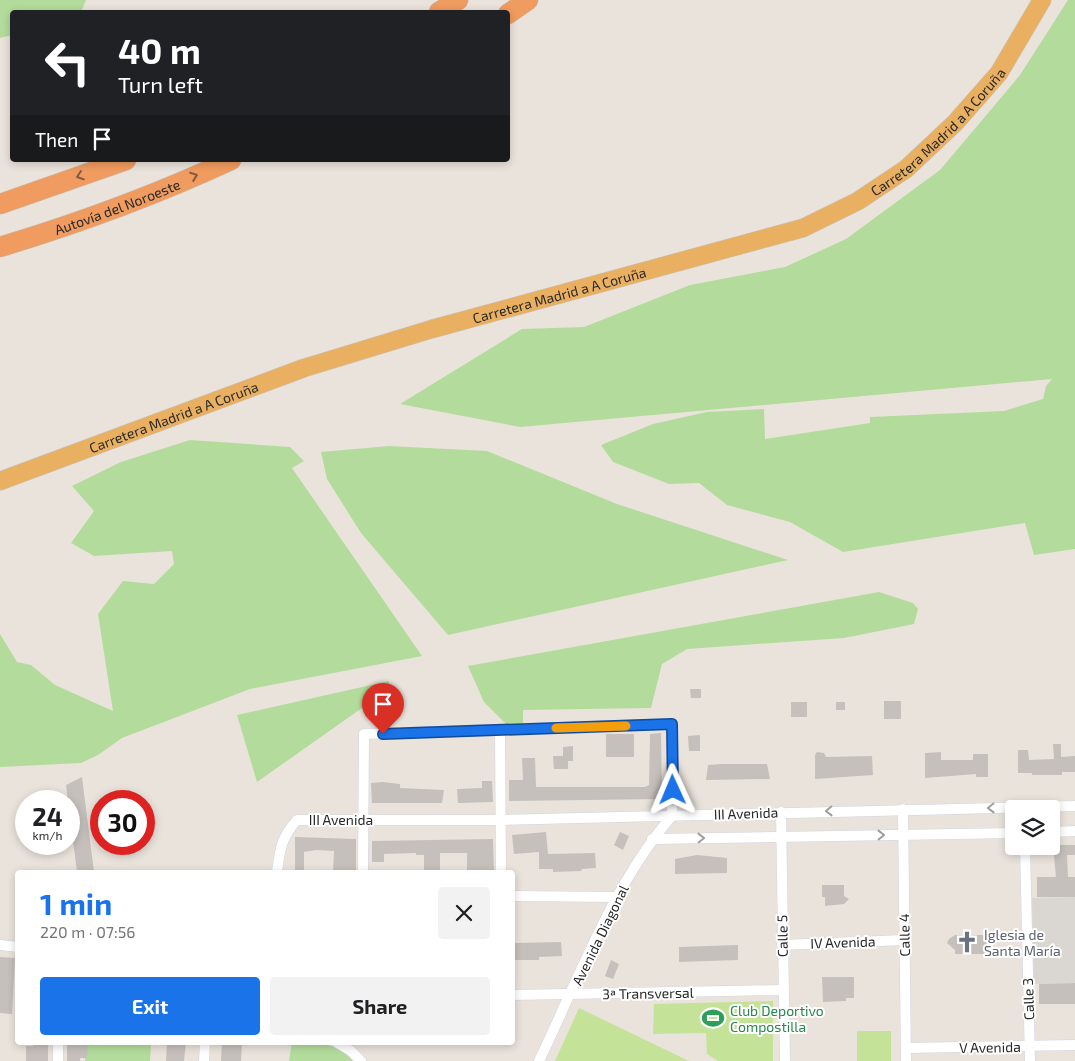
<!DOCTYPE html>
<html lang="en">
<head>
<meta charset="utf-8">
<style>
  body { margin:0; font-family:"Exo 2",sans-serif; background:#f2f2f2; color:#202124; height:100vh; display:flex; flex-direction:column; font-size:19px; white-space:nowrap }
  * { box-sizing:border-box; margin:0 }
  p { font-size:16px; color:#757577 }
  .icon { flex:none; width:28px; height:28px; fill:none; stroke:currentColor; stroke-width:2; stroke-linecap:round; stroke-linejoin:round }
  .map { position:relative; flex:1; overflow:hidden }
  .drawer { position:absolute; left:15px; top:870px; width:500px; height:175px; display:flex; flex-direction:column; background:#fff; border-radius:5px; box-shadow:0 2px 8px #0003 }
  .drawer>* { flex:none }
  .banner { position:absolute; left:10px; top:10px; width:500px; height:152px; border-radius:5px; box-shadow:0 2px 8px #0003; background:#202124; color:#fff; overflow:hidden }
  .controls { position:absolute; left:1005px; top:800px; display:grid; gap:10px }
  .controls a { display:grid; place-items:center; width:55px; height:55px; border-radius:5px; background:#fff; box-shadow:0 2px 8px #0003; font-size:25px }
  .speed { position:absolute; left:15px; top:790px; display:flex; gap:10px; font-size:25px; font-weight:700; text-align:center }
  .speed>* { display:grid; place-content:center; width:65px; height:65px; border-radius:50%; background:#fff; box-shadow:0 2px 8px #0003; line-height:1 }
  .speed small { font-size:12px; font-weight:400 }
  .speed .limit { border:8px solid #d22; background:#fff; color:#111 }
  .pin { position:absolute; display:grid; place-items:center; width:42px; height:42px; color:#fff; margin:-51px -21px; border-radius:50% 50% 50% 0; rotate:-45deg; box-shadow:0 0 5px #0007 }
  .pin .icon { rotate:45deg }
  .me { position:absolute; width:55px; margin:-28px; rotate:359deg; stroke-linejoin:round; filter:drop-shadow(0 0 4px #0008) }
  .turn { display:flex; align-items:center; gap:18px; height:105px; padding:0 25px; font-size:22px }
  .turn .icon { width:65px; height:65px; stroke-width:2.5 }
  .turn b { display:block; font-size:35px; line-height:42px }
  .then { display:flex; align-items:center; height:48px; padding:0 25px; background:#0003; gap:10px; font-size:19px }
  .round { display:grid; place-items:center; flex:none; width:52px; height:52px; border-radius:5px; background:#f2f2f2 }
  .head { display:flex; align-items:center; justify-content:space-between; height:85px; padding:0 25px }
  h1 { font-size:30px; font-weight:700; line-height:38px; color:#1a73e8 }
  .button { display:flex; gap:10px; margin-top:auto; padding:10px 25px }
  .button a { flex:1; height:58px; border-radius:5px; background:#1a73e8; color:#fff; font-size:20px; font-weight:700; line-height:58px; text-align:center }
  .button a+a { background:#f2f2f2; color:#202124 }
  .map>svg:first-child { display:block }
</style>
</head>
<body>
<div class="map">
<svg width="1075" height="1061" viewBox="0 0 1075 1061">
  <rect width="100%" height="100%" fill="#eae3db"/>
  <g fill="#b3dc9c">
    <path d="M0 0H86L81 12H12V35L0 38Z"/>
    <path d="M1068 0H1075V549L1034 555 1025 523 843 552 790 522 727 505 699 483 669 484 613 462 601 445 653 424 707 412 764 409 765 439 870 423V417L1004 411 1043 399 1046 386 1052 379 520 427 400 404 522 329 584 327 690 285 785 267 846 239 940 170 1020 75Z"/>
    <path d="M190 440 290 447 304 461 292 468 422 656 250 689 122 738 98 755 81 763 0 767V634L17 662 31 665 55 685 113 711 98 614 123 581 154 584 174 564 172 551 94 556 71 543 94 511 72 486 121 462Z"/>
    <path d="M389 446 487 451 617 504 788 560 448 635 361 533 327 479 321 452Z"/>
    <path d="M879 592 913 603 918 609 914 624 844 638 687 649 662 664 651 708 523 710V724H506L484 702 468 666Z"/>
    <path d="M389 681V689L257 782 237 715Z"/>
    <path d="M292 1042C316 1043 336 1041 353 1061H289Z"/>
    <path d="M86 1043H151L150 1061H85Z"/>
  </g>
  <g fill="#c5e398">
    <path d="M773 1001V1061H718L707 1054 706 1033 653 1034 654 1004Z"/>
    <path d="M579 1008 689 1061H555Z"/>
    <rect x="857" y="1031" width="34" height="30"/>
  </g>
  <path fill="#dad6d1" d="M1075 897V983L1034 984 1032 898Z"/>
  <g fill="#c5c0bb">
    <path d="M690 689H701V698H691Z"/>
    <rect x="884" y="701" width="17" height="18"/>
    <rect x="791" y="702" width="16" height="15"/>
    <rect x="836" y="702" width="9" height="8"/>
    <path d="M661 733 662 799 509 801V780H523L522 758H535L536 787H645L649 785 650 734Z"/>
    <rect x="606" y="734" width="28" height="23"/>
    <path d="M700 735V751H689L688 736Z"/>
    <path d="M1053 744H1061V757L1075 756V772H1062V775H1032V773H1018V750H1028L1029 760 1054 759Z"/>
    <path d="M573 746V761H568V769H554L553 756H563V747Z"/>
    <path d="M817 752 824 753 826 757 872 756 873 775 815 779V755Z"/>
    <path d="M941 752V760H973V754H988V777H976V774L925 778V753Z"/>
    <path d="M722 764H767L770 779 706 780 708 765Z"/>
    <path d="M82 777 94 872H77L66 785Z"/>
    <path d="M482 781H492L493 802 458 803 457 789 482 788Z"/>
    <path d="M383 782 400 784V788L444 790 442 803H372L371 783Z"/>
    <path d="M546 832 548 854 595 853 596 868 582 869 581 871 553 872V869H539V852L514 854 512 835Z"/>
    <path d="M620 832 629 836 623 850 614 845Z"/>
    <path d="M295 837 356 839V872H333L334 851 316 850 304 852V872H295Z"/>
    <path d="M493 839 494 872H483V870H467V853H440V871H424V855H416V853L384 854V862H372V841Z"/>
    <path d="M1053 845H1075V855H1067L1068 877H1075V897H1037V877H1056Z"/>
    <path d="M697 855 727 858V873L675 874V859Z"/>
    <path d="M822 885H844V896L849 899 844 904 825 906V897H822Z"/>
    <path d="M955 935H987L986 954H955V950L947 943 949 939Z"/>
    <path d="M561 942 562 956 539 957V960H512V943Z"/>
    <path d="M738 945V960L679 962V947Z"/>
    <path d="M0 957 15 958 12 1014 0 1013Z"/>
    <path d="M611 960 619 964 613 979 605 976Z"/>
    <path d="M822 977H854V998H846V1001L823 1002Z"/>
    <path d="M1075 983V1004H1039V984Z"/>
    <path d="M33 1042H48V1061H26V1046H33Z"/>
    <path d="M67 1042H81V1045H88L87 1058H80V1061H67Z"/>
    <path d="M167 1042H186L184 1061H166Z"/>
    <path d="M222 1042H242L241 1061H221Z"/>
  </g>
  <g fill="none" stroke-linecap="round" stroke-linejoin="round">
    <g stroke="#d1d4e0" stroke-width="11">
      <g id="minor">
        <path d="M500 730 501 872"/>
        <path d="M903 809 906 1061"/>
        <path d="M781 812 785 1061"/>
        <path d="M1051 832 1075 831"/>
        <path d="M652 839 1014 833"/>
        <path d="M1025 846 1030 1061"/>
        <path d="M277 872C280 849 281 838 297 820H502L1075 806"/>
        <path d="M363 872 364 734 672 724V816"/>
        <path d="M512 896 617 897"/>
        <path d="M0 945 18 947"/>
        <path d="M782 945 904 940"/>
        <path d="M512 995 783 990"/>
        <path d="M58 1042V1061"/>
        <path d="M336 1042 351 1051 361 1061"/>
        <path d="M906 1048 1075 1045"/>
        <path d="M204 1061 205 1042"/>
        <path d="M539 1061C577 982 614 882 672 816"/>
      </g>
    </g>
    <g stroke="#c3c3c3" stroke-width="19">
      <g id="trunk">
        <path id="s1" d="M0 481 304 368 432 329 803 228 858 201 906 169 955 123 999 73 1042 0"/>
      </g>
    </g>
    <g stroke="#c3c3c3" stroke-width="21">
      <g id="motorway">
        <path d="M439 12 458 0"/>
        <path d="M508 14 528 0"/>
        <path d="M0 204 126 160"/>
        <path id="s2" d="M0 247C76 224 158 194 231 160"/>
      </g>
    </g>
    <use href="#minor" stroke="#fff" stroke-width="10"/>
    <use href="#trunk" stroke="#eab062" stroke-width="18"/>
    <use href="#motorway" stroke="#f09b5f" stroke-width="20"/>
  </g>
  <defs><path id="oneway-chevron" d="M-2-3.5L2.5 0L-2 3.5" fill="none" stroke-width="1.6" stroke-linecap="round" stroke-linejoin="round" transform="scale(1.25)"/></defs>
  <g stroke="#825c41">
    <use href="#oneway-chevron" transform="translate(80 176) rotate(161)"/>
    <use href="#oneway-chevron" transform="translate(194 176) rotate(-21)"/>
  </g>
  <g stroke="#9e9e9e">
    <use href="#oneway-chevron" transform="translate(991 808) rotate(179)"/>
    <use href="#oneway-chevron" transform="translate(829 811) rotate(179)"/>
    <use href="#oneway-chevron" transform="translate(881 835) rotate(-1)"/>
    <use href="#oneway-chevron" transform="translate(701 838) rotate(-1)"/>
  </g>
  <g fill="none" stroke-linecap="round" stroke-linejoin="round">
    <g stroke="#114b97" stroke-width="12">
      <path id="route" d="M383 734 672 724 673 790"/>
    </g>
    <use href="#route" stroke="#1a73e8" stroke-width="9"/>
    <path stroke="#f59e0b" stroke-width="9" d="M556 728 626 726"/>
  </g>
  <defs>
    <g id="church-bare" transform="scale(1.725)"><path d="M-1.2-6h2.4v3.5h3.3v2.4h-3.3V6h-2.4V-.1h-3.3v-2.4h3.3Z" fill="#6b7280" stroke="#fff" stroke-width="2.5" paint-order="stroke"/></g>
    <g id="stadium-bare" transform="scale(1.725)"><path d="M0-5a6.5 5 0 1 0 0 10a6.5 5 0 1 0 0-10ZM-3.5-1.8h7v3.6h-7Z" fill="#2e9e5b" stroke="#fff" stroke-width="2.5" paint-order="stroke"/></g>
  </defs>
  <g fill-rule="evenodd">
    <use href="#church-bare" x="967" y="942"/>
    <use href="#stadium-bare" x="713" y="1018"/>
  </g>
  <g text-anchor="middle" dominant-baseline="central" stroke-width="4" stroke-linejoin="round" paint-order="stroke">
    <g font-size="14" fill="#282828" stroke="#fff">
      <text stroke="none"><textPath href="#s1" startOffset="1010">Carretera Madrid a A Coruña</textPath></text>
      <text stroke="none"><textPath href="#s2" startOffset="124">Autovía del Noroeste</textPath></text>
      <text stroke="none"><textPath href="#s1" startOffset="590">Carretera Madrid a A Coruña</textPath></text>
      <text stroke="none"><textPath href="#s1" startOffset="185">Carretera Madrid a A Coruña</textPath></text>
      <text transform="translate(746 813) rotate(-2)">III Avenida</text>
      <text x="341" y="819">III Avenida</text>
      <text transform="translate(600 935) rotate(-64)">Avenida Diagonal</text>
      <text transform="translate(904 935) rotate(-91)">Calle 4</text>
      <text transform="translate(782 936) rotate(-91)">Calle 5</text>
      <text transform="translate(843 942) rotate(-2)">IV Avenida</text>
      <text transform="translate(648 993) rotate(-1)">3ª Transversal</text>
      <text transform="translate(1028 999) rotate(-92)">Calle 3</text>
      <text transform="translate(990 1047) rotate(-1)">V Avenida</text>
    </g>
    <g font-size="14" fill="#5b616d" stroke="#fff" text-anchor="start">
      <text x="984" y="934">Iglesia de<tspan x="984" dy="16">Santa María</tspan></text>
    </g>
    <g font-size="14" fill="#27864d" stroke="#fff" text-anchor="start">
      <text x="730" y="1010">Club Deportivo<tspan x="730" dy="16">Compostilla</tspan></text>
    </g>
  </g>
</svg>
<div class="controls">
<a><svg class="icon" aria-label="layers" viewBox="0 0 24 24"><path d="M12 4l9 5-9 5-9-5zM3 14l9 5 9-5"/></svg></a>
</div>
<div class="speed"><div>24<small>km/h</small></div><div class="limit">30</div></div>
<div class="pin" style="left:383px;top:734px;background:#d93025"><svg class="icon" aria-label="arrive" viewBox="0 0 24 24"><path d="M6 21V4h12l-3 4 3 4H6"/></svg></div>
<svg class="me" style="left:673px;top:790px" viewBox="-20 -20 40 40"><path d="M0-17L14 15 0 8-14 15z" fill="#1a73e8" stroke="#fff" stroke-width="4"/></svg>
<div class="banner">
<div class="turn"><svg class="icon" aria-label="left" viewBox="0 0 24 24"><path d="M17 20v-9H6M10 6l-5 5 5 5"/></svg><div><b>40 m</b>Turn left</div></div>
<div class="then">Then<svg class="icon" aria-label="arrive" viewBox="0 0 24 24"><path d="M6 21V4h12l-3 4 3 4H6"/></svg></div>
</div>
<section class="drawer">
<div class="head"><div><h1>1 min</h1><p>220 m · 07:56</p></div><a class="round"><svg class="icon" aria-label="close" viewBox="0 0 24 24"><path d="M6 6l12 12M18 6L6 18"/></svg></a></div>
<div class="button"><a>Exit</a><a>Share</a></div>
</section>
</div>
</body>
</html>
